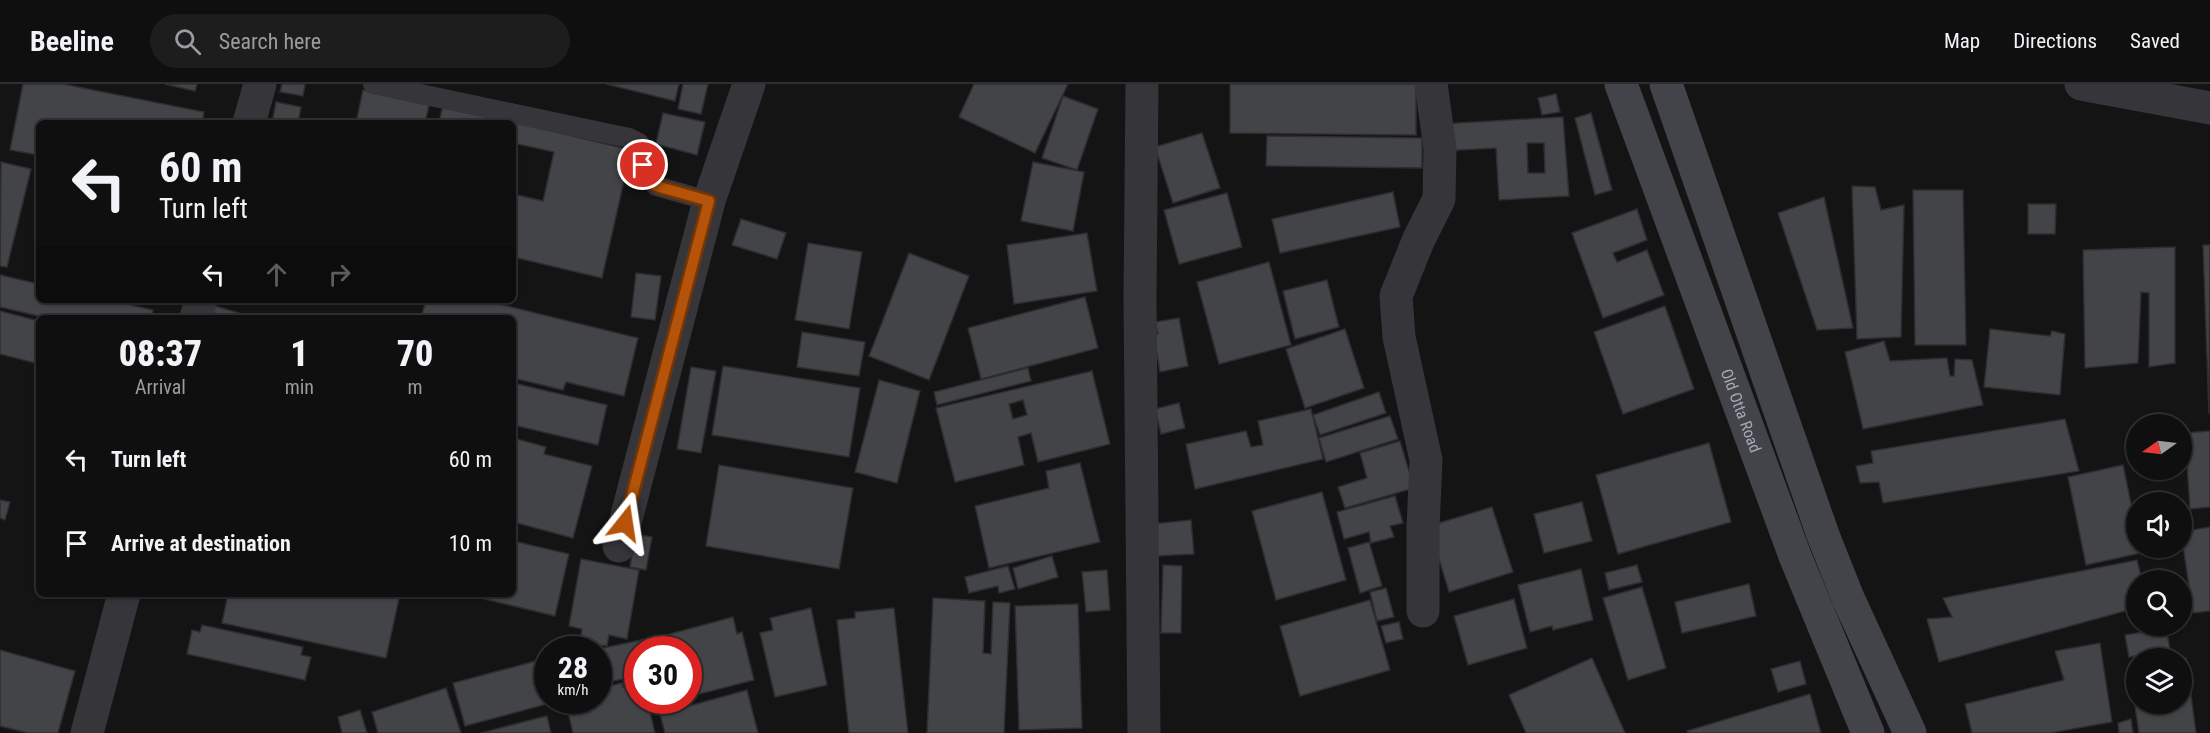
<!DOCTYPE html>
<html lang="en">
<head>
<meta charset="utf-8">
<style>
  body { margin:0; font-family:"Roboto Condensed",sans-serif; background:#1d1d1e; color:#f1f3f6; height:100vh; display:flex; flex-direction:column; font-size:22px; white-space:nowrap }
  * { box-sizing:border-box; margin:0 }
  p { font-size:20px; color:#9b9c9f }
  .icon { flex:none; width:33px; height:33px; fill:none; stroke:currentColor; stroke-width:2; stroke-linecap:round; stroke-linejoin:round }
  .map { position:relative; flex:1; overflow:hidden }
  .details { position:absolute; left:36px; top:231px; width:480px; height:282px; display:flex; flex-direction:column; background:#0f0f10; border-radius:9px; box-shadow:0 2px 4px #0004,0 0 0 2px #2f2f30 }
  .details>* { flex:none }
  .hud { position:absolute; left:36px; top:36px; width:480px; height:183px; border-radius:9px; box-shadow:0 2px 4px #0004,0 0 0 2px #2f2f30; background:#0f0f10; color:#f1f3f6; overflow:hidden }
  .needle { width:39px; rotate:256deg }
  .buttons { position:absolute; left:2126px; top:330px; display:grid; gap:12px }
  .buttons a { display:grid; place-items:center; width:66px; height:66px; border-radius:50%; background:#0f0f10; box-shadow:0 2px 4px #0004,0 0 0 2px #2f2f30; font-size:30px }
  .speed { position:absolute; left:534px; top:552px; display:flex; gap:12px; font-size:30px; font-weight:700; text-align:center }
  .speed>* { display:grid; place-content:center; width:78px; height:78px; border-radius:50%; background:#0f0f10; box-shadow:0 2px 4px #0004,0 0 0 2px #2f2f30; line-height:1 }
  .speed small { font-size:15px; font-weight:400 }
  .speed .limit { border:9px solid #d22; background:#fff; color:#111 }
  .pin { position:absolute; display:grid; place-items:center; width:51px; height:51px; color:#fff; margin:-26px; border:3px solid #fff; border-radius:50%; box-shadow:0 2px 6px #0007 }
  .me { position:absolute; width:66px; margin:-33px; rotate:15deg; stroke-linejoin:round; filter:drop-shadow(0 0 4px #0008) }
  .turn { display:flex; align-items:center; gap:21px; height:126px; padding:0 24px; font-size:27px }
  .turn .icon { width:78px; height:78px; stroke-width:2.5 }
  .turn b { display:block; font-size:42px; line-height:51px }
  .lanes { display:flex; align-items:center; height:57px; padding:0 24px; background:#0003; justify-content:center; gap:30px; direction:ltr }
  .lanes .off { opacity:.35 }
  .eta { display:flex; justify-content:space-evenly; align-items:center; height:102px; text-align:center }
  .eta b { font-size:36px; font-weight:800; line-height:42px }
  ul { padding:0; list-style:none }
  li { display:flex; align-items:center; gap:18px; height:84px; padding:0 24px }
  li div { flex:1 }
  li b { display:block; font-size:22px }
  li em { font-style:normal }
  header { display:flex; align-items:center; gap:36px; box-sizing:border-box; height:84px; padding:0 30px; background:#0f0f10; border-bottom:2px solid #2f2f30 }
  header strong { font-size:28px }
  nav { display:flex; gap:33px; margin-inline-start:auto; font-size:21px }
  .search { width:420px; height:54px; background:#1d1d1e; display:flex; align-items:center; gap:15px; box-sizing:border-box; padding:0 21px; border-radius:33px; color:#9b9c9f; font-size:22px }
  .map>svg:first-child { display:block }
</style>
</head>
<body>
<header>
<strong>Beeline</strong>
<div class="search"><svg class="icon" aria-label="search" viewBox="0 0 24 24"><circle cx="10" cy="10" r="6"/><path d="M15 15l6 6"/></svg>Search here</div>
<nav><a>Map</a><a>Directions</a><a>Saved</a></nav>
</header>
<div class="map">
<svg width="2210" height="649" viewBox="0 0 2210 649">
  <rect width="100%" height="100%" fill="#141415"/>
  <g fill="#434448" stroke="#2e2e31" stroke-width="1.5" fill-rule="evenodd">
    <path d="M23 0H63L204 28 202 39H39V71L10 66Z"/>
    <path d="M165 0H197L195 7Z"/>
    <path d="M282 0H305L303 12 280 8Z"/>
    <path d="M606 0H679L675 17Z"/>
    <path d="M683 0H708L701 30 678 25Z"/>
    <path d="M974 0H1068L1035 69 959 33Z"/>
    <path d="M1230 0H1416V51L1230 49Z"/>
    <path d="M363 6 429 21 425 39H356Z"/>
    <path d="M1556 10 1560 28 1542 31 1538 14Z"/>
    <path d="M1063 12 1098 25 1077 86 1042 74Z"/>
    <path d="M276 18 301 23 298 39H272Z"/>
    <path d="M443 21 631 66 602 194 513 173V110L543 117 554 68 513 59V39H439Z"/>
    <path d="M663 29 705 38 697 71 656 60Z"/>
    <path d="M1591 29 1612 106 1595 111 1575 34Z"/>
    <path d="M1563 33 1569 112 1499 116 1496 64 1442 67 1441 40ZM1527 59H1544L1545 89H1528Z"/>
    <path d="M1202 49 1220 104 1173 119 1155 63Z"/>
    <path d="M1267 52 1422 54V84L1266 82Z"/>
    <path d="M1 78 31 85 7 183 0 182Z"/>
    <path d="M1033 78 1084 88 1073 147 1021 137Z"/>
    <path d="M1852 102 1875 103 1881 126 1904 121 1901 253 1857 255Z"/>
    <path d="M1913 106H1963L1966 261H1915Z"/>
    <path d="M1393 108 1400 143 1280 169 1272 135Z"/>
    <path d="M1227 109 1242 163 1179 180 1164 126Z"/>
    <path d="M1824 113 1853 244 1817 246 1778 129Z"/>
    <path d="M2028 120H2056L2055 150H2028Z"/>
    <path d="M1637 125 1647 156 1613 169 1617 178 1647 166 1664 211 1603 234 1572 149Z"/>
    <path d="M741 135 786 149 777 175 732 161Z"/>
    <path d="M1087 149 1097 207 1014 220 1007 161Z"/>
    <path d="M808 159 862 168 849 245 795 236Z"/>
    <path d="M2203 161H2210L2209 330Z"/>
    <path d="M2175 163V279L2149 283V209L2141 208 2138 279 2085 284 2083 166Z"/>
    <path d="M909 169 969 192 929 296 869 272Z"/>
    <path d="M1269 178 1291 261 1219 280 1197 198Z"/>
    <path d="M636 189 661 192 655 236 631 233Z"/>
    <path d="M0 191 39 200V216H109L153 226 151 234H47L0 223Z"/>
    <path d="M1327 196 1339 243 1295 255 1283 207Z"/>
    <path d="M1085 213 1098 264 981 295 968 244Z"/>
    <path d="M426 216H482L638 254 624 312 566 298 563 306 513 294V234H421Z"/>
    <path d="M215 222 239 229 237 234H212Z"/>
    <path d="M1665 222 1694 305 1623 330 1594 248Z"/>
    <path d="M0 227 39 237V280L0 270Z"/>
    <path d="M1179 234 1188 282 1160 288 1154 251 1158 250 1155 238Z"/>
    <path d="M1345 245 1364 304 1305 324 1286 265Z"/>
    <path d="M1990 245 2050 252 2052 247 2065 250 2060 311 1984 303Z"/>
    <path d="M802 248 865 258 859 292 797 283Z"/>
    <path d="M1884 257 1890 277 1947 274 1950 292H1954L1955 275 1972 276 1983 321 1863 345 1845 268Z"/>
    <path d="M723 282 860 304 849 373 712 351Z"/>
    <path d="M691 283 716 287 701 369 677 365Z"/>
    <path d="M1028 284 1031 297 937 321 934 308Z"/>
    <path d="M1092 287 1110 360 1038 378 1031 349 1018 353 1024 381 955 398 936 324ZM1023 316 1027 331 1013 335 1009 320Z"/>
    <path d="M879 296 920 307 897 399 855 388Z"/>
    <path d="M513 299 607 321 598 361 513 341Z"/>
    <path d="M1379 308 1386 329 1320 351 1313 331Z"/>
    <path d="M1179 319 1185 344 1161 350 1155 325Z"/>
    <path d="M1311 325 1323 375 1195 405 1186 360 1246 347 1251 363 1263 361 1258 337Z"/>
    <path d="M1390 332 1398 355 1326 378 1319 354Z"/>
    <path d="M2065 335 2079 387 1883 419 1879 398 1860 399 1856 382 1873 379 1871 367Z"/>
    <path d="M2210 347V423L2190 425 2185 349Z"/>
    <path d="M513 354 546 363 544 370 592 382 573 454 513 438Z"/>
    <path d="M1400 357 1414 404 1345 424 1338 403 1367 394 1360 369Z"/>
    <path d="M1709 359 1731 438 1618 470 1596 391Z"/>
    <path d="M1080 379 1100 458 989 484 975 422 1049 404 1046 387Z"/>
    <path d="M719 381 853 404 839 485 706 462Z"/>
    <path d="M2123 381 2136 444V464H2140L2141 469 2086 481 2068 393Z"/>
    <path d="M1322 408 1346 496 1276 516 1252 427Z"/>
    <path d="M1395 412 1403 439 1390 442 1394 453 1371 459 1369 448 1344 455 1337 428Z"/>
    <path d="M0 416 10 418 5 436 0 434Z"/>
    <path d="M1582 418 1592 457 1544 469 1534 430Z"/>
    <path d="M1492 423 1513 488 1449 508 1429 442Z"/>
    <path d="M1191 436 1194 470 1155 472 1152 440Z"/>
    <path d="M2210 443V527L2193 529 2181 448Z"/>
    <path d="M635 450 652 453 646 486 630 483Z"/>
    <path d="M513 457 569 470 555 532 464 510H513Z"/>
    <path d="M1369 458 1382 502 1360 509 1348 464Z"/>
    <path d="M1052 472 1058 493 1018 505 1013 484Z"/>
    <path d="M581 475 639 486 627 555 609 551 607 562 580 558 582 545 569 542Z"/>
    <path d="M2137 476 2142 496H2136V524L1939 578 1927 535 1952 533 1943 514Z"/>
    <path d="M1163 481 1182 482 1181 549H1161Z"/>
    <path d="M1637 481 1642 498 1609 506 1605 489Z"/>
    <path d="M1008 482 1015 505 999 509 998 502 969 509 965 493Z"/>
    <path d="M1581 485 1593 536 1553 546 1552 542 1530 548 1518 501Z"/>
    <path d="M1107 486 1110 526 1086 528 1082 488Z"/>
    <path d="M1749 500 1756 532 1682 549 1675 518Z"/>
    <path d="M1642 503 1666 584 1628 596 1603 514Z"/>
    <path d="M1386 504 1394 533 1377 537 1370 508Z"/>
    <path d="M228 510H400L386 574 222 539Z"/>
    <path d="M933 514 985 517 983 569 991 570 993 518 1010 519 1004 649H927Z"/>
    <path d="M1514 515 1527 564 1468 581 1454 532Z"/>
    <path d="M1370 516 1390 586 1300 612 1280 542Z"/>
    <path d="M1078 520 1082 644 1019 646 1015 522Z"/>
    <path d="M811 524 827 601 775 613 760 549 773 546 770 534Z"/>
    <path d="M894 524 908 649H849L837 536 855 534V528Z"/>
    <path d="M733 533 737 550 742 548 754 596 688 613V566H658L655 554Z"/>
    <path d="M1399 538 1403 555 1386 559 1381 542Z"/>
    <path d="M202 541 303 563 301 571 311 573 305 596 187 570 192 546 200 548Z"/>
    <path d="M2166 544 2170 565 2129 573 2125 551Z"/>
    <path d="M646 555 648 566H638V592L598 600V566H594Z"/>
    <path d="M2100 559 2112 638 2050 649H1972L1965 620 2064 596 2055 567Z"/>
    <path d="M0 566 75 587 58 649H28L0 642Z"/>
    <path d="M1592 574 1625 649H1526L1509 611Z"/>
    <path d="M2181 574H2186L2196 649H2139L2129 582 2136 581V620H2181Z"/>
    <path d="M536 577 547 620 465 642 453 599Z"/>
    <path d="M1800 577 1806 600 1778 608 1771 585Z"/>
    <path d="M622 599 623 603 638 599V616H647L655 649H573L565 616H598V605Z"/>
    <path d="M446 604 461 649H378L372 628Z"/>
    <path d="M747 606 758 649H665L660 630Z"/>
    <path d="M1810 610 1821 649H1688L1687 647Z"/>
    <path d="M360 626 367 649H342L338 633Z"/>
    <path d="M547 632 551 649H481L519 639Z"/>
    <path d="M2131 635 2133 649H2119L2118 639Z"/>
  </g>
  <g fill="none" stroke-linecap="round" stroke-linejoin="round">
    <path stroke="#35353a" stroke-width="20" d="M373 0 629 54 639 59 643 81 656 102 709 117"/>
    <g stroke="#35353a" stroke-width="33">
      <path d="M1142 0 1140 215 1144 649"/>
      <path d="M2081 0 2210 24"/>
      <path d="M249 39 260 0"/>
      <path d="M196 234 201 216"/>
      <path d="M619 462 709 117 749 0"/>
      <path d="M1423 527V444L1426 376 1399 253 1396 212 1418 157 1439 115 1440 64 1431 0"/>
      <path d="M87 649 124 510"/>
    </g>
    <g stroke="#43444a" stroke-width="33">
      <path id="s1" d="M1621 0 1795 472 1868 649"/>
      <path d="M1666 0 1823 451 1848 514 1910 649"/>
    </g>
  </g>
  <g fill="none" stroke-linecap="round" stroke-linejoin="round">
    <g stroke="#753606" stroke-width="15">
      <path id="route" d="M625 439 709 117 656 102 643 81"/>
    </g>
    <use href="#route" stroke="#b45309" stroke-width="10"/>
  </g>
  <g text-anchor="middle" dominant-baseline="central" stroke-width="6" stroke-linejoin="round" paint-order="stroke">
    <g font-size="16" fill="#a6aab5" stroke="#0f0f10">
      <text stroke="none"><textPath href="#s1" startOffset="348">Old Otta Road</textPath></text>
    </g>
  </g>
</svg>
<div class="buttons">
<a><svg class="needle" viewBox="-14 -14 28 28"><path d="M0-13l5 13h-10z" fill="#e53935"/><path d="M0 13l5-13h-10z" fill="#9b9c9f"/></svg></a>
<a><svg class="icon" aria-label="sound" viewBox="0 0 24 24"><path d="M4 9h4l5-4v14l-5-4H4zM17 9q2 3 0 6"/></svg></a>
<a><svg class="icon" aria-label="search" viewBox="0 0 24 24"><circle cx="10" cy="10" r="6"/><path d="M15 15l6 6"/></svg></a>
<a><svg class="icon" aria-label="layers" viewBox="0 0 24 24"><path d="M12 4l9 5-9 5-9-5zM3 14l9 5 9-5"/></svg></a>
</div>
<div class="speed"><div>28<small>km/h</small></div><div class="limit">30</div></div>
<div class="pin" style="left:643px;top:81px;background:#d93025"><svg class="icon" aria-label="arrive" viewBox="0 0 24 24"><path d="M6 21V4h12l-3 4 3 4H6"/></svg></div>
<svg class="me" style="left:625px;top:439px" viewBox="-20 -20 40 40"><path d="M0-17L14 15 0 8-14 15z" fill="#b45309" stroke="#fff" stroke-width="4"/></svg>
<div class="hud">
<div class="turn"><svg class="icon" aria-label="left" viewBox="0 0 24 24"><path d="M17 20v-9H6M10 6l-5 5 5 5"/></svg><div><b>60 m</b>Turn left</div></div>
<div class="lanes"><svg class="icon" aria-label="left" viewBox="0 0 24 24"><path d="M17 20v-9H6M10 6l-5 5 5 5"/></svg><svg class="icon off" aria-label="ahead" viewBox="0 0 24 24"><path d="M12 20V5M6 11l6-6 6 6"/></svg><svg class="icon off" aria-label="right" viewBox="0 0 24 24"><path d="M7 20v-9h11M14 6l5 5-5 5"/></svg></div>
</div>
<section class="details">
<div class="eta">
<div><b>08:37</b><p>Arrival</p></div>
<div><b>1</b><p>min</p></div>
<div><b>70</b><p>m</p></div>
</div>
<ul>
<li><svg class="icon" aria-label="left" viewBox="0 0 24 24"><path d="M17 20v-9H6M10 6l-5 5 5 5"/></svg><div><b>Turn left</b></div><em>60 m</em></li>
<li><svg class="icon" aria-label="arrive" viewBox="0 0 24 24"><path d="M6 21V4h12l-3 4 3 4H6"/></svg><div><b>Arrive at destination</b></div><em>10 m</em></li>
</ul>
</section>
</div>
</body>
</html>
